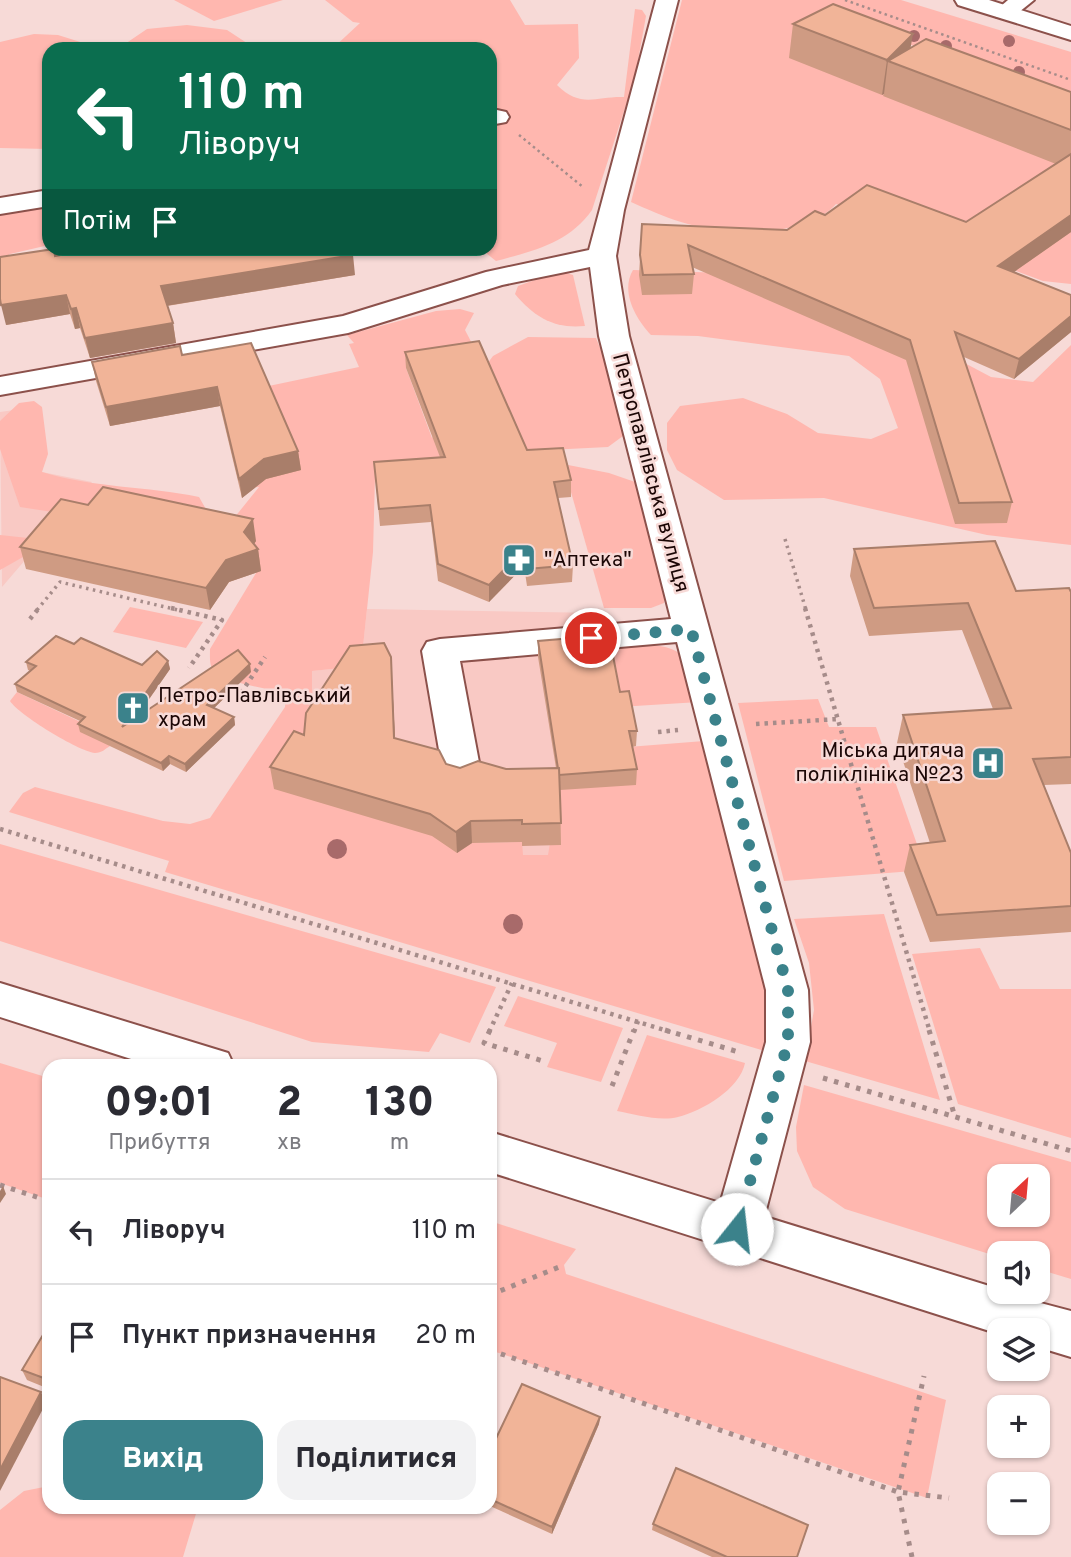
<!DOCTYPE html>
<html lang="uk">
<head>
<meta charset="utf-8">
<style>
  body { margin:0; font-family:Overpass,sans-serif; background:#f2f2f3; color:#2b2b33; height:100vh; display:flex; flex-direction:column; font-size:26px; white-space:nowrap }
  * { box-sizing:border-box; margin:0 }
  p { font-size:23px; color:#7c7c81 }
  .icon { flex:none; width:38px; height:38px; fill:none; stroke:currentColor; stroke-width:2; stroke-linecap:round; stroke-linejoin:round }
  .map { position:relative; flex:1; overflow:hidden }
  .details { position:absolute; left:42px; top:1059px; width:455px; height:455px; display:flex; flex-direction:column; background:#fff; border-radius:21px; box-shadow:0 2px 5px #0004 }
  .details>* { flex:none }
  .banner { position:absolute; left:42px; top:42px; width:455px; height:214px; border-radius:21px; box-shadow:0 2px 5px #0004; background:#0b6e4f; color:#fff; overflow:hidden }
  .needle { width:46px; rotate:26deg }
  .tools { position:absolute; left:987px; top:1164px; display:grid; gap:14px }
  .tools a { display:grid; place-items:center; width:63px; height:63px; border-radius:14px; background:#fff; box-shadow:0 2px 5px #0004; font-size:35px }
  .pin { position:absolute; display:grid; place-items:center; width:60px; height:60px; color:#fff; margin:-30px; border:4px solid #fff; border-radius:50%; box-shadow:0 2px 7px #0007 }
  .me { position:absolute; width:77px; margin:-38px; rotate:16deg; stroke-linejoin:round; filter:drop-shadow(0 0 5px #0008) }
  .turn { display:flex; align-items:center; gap:24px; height:147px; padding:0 21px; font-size:32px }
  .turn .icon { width:91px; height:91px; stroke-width:2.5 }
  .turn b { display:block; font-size:49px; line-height:60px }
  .then { display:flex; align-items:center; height:66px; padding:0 21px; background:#0003; gap:14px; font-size:26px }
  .eta { display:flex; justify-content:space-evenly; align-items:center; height:119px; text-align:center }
  .eta b { font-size:42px; font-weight:800; line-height:49px }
  .cta { display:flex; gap:14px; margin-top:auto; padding:14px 21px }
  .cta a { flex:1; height:80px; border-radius:21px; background:#3b828b; color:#fff; font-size:28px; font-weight:800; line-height:80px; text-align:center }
  .cta a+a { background:#f2f2f3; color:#2b2b33 }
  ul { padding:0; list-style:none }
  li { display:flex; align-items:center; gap:21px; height:105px; padding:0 21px; border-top:2px solid #e1e1e2 }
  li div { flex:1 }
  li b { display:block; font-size:26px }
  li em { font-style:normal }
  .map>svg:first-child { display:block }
</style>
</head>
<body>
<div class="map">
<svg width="1071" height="1557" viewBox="0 0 1071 1557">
  <rect width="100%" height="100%" fill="#f7dad7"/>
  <g fill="#f9c9c4">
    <path d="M35 407 42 472 92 482 2 587 0 412Z"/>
    <path d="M367 609 602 613 646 875 448 857 274 789 311 671 361 666Z"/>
  </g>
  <g fill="#ffb7af" fill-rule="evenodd">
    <path d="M174 0H283L214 21Z"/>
    <path d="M325 0H510L525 25 578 24 579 58 557 85C581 109 596 96 624 97L635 9 642 10 646 16 635 77 592 210C569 243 533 251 496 261L481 249 490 248V49H332L360 23 353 22Z"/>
    <path d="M682 0H901L1071 52V101L860 27 837 33 1071 113V284L1043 281 836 204C805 239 723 236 681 222 664 217 647 209 631 202Z"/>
    <path d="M187 25 227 30 256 49H49V149L0 148V42L34 34 58 35 93 46 119 48 147 29Z"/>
    <path d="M14 208H49V245L10 254 0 261V211Z"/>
    <path d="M633 270 726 273 942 351 991 377 1033 382 1071 345V545L987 535 824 498 724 500 677 470 667 450V423L680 406 743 398 787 414 818 433 871 439 898 428 880 379 849 356 698 336 651 335C636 319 620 292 633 270Z"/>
    <path d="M560 271 573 275 585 326C555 329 535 318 515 294L518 286Z"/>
    <path d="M460 309 474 313 465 330 479 357 406 368 432 438 493 356 528 337 596 338C609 369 621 402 623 436L608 447 507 452 506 463 375 477 373 552 361 666 312 671V745L469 843 522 842 523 855H548L559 790 628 747 704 741 776 989 768 1052 165 872 169 861 9 812 23 793 35 787 163 821 190 824 210 818 285 707 286 693C270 689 225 683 214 671 209 666 210 656 210 649L259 568 222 533 259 487 241 489 264 387 359 367 349 344 354 343 347 335 436 311Z"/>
    <path d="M34 401 42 407 48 454 42 472C93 488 147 486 199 497L207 511 85 517 20 507 0 449V421L19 403Z"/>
    <path d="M563 464 609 473 638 483 665 592 664 603 651 608H604Z"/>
    <path d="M0 535 28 538 31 543 23 557 0 570Z"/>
    <path d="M130 607 203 622 186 648 113 632Z"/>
    <path d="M653 645C693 649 690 669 699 702L619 707 608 647Z"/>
    <path d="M17 692 87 725 110 746C105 749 102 753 95 753 78 751 19 715 10 701Z"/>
    <path d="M818 699 829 727H876L926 870 784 881 738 703Z"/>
    <path d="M0 844 496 987 470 1043 440 1033 429 1052 312 1042 0 941Z"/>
    <path d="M884 914 940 1100 805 1061 814 1010 809 963 794 919Z"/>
    <path d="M980 948 1000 989H1071V1138L958 1104 912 954Z"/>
    <path d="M518 996 623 1028 601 1082 547 1067 557 1043 504 1026Z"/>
    <path d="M647 1035 745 1063C740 1089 702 1111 678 1117 659 1122 635 1114 617 1111Z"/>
    <path d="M0 1063 49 1078V1200L0 1183Z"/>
    <path d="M804 1085 1071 1162V1279L1038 1269V1253H999V1257L845 1209 813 1187 797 1151 796 1127ZM999 1176H1038V1214H999Z"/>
    <path d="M490 1221 576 1249 564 1265 566 1274 946 1400 927 1498 490 1350Z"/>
    <path d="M49 1486V1507H198L183 1557H0V1510L24 1491Z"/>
  </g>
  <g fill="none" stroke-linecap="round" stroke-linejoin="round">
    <g stroke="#8c514b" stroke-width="4">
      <g id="minor">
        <path d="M656 0H678L624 210 616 256 629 336 808 990 810 1042 761 1229 754 1244 737 1250 720 1244 713 1229 766 1042V990L677 642 460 661 481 773 476 783 462 787 448 783 443 773 422 651 427 642 440 639 671 619 599 336 590 267 502 285 348 333 0 395V377L343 316 486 272 589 250Z"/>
        <path d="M1008 0H1034L1013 17H997L994 12Z"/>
        <path d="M497 110 506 112 509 117 506 122 490 125V111Z"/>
        <path d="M49 190V206L0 214V198Z"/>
      </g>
    </g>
    <g stroke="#8c514b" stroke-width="4">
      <g id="major">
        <path d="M955 0H989L1071 26V40L958 5Z"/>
        <path d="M0 983 228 1053 234 1066H153L0 1017Z"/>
        <path d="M490 1132 999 1289V1292L1071 1311V1357L1038 1347V1330H999V1334L490 1172Z"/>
      </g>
    </g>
    <g stroke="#a68c8a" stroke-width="2.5" stroke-dasharray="2.5 3.5" stroke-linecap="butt">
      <path d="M845 0 1071 80"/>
      <path d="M519 135 583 187"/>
    </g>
    <g stroke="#a68c8a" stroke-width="3.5" stroke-dasharray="2.5 4.5" stroke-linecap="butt">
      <path d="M785 539 806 610"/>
      <path d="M37 610 60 582 178 610"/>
    </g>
    <g stroke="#a68c8a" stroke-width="4.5" stroke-dasharray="3.5 5" stroke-linecap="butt">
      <path d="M171 608 222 620 189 668"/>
      <path d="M805 608 930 1032"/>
      <path d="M30 619 39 608"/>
      <path d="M241 693 265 657"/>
      <path d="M756 724 838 719"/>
      <path d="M658 732 678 730"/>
      <path d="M0 829 671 1032"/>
      <path d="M489 1032 512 983"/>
      <path d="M634 1032 638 1021"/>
    </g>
    <g stroke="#a68c8a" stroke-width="5" stroke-dasharray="4.5 7" stroke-linecap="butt">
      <path d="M490 1030 484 1043 543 1061"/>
      <path d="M665 1030 742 1053"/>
      <path d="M929 1030 955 1117"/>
      <path d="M823 1078 1071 1151"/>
      <path d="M612 1086 634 1030"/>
      <path d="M0 1185 49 1201"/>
      <path d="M490 1295 564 1265"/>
      <path d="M490 1350 898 1492 949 1498"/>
      <path d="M912 1557 898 1492 924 1376"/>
    </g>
    <use href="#minor" fill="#fff" fill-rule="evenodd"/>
    <use href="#major" fill="#fff" fill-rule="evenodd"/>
  </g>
  <g fill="#a86a6a">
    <circle cx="914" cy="36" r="6"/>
    <circle cx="1009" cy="41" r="6"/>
    <circle cx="946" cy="46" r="6"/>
    <circle cx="1019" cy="72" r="6"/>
    <circle cx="337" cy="849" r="10"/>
    <circle cx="513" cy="924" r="10"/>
  </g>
  <g fill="#cf9b83">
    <path d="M793 24 910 48 1071 92V232L1014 272 1071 295V332L1014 379 964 357 1012 502 1007 523 955 524 906 360 692 267 694 274 692 294 642 295 639 275 642 224 787 230 825 215 966 222 1056 164 883 96 884 94 882 95 789 58Z"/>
    <path d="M55 256 355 275 167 306 173 323 176 343 90 358 80 328 75 329 70 314 6 325Z"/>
    <path d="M405 352 527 450 571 480V497L558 498 573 565 572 582 527 586 524 566 489 602 438 581 431 522 380 526 374 462 440 457 406 368Z"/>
    <path d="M182 355 298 451 301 470 266 479 242 498 220 406 110 426 96 381 92 362Z"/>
    <path d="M256 541 254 544 258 549 261 571 229 582 210 610 26 569 20 547Z"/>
    <path d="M854 549 1016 591 1071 592V784L1044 785 1071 853V932L930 942 904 872 910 845 930 843 897 743 903 715 993 709 962 630 869 636 850 576Z"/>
    <path d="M538 641 620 692 637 731 636 746 632 747 637 769 636 785 560 790 561 845 522 846V842L472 843 457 853 432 836 274 789 270 767 304 735 392 679 395 738 446 764 460 768 506 769 556 768 538 657Z"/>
    <path d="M74 644 142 665 168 661 170 669 136 718 251 672 214 708 234 717 235 725 186 772 170 764 163 771 80 732 78 724 80 721 17 692 15 684 31 671 28 670 26 662Z"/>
    <path d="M49 1331V1389L27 1380 22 1370Z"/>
    <path d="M600 1417 599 1424 552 1534 490 1506V1451Z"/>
    <path d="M653 1524 797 1557H712L652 1530Z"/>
  </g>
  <g fill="#a97e6a">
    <path d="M913 34 907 68 888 61 884 94 882 95 887 60Z"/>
    <path d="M495 142V149L490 150V143Z"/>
    <path d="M1071 215V232L994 286 998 266Z"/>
    <path d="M353 255 355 275 165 306 161 286Z"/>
    <path d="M66 295 70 314 6 325 1 305Z"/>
    <path d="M76 308 80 328 75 329 71 309Z"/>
    <path d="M1071 316V332L1014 379 1019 359Z"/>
    <path d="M173 323 176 343 90 358 85 338Z"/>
    <path d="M217 387 220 406 110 426 106 407Z"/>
    <path d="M298 451 301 470 266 479 242 498 239 479 264 459Z"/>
    <path d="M253 519 256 541 248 553 258 549 261 571 229 582 210 610 206 588Z"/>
    <path d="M524 549V566L489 602V585Z"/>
    <path d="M391 657 392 679 396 760 394 738Z"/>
    <path d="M168 661 170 669 124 735 122 727Z"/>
    <path d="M250 664 251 672 209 713 207 705Z"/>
    <path d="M234 717 235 725 186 772 185 764Z"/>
    <path d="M169 756 170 764 163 771 161 763Z"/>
    <path d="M471 821 472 843 457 853 456 832Z"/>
    <path d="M3 1186 6 1194 0 1203V1191Z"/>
    <path d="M41 1392 46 1403 0 1491V1470Z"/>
    <path d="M600 1417 599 1424 552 1534V1527Z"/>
  </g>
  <g fill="#f1b498" stroke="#a97e6a" stroke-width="2">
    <path d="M833 4 913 34 887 60 793 24Z"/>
    <path d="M926 39 1071 92V130L888 61Z"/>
    <path d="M490 136 495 142 490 143Z"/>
    <path d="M1071 154V215L998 266 1071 295V316L1019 359 955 332 1012 502 959 503 910 340 688 245 694 274 643 275 640 255 642 224 787 230 815 211 825 215 867 185 966 222Z"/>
    <path d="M100 248H349L353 255 161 286 173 323 85 338 76 308 71 309 66 295 1 305 0 299V257L54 249 55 256Z"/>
    <path d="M479 341 527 450 563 448 571 480 554 482 573 565 527 569 524 549 489 585 438 564 430 505 379 509 374 462 445 457 405 352Z"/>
    <path d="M251 343 298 451 264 459 239 479 217 387 106 407 92 362 180 346 182 355Z"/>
    <path d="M103 487 253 519 244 532 258 549 226 560 206 588 20 547 61 499 88 505Z"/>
    <path d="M995 541 1016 591 1069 588 1071 592V757L1033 759 1071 853V906L937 915 910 845 945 841 903 715 1011 708 968 603 874 608 854 549Z"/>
    <path d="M609 635 620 692 629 691 637 731H629L637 769 559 775 538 641Z"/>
    <path d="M56 636 74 644 81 638 142 665 157 651 168 661 122 727 238 650 250 664 207 705 234 717 185 764 169 756 161 763 78 724 85 717 15 684 36 666 26 662Z"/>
    <path d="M384 643 391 657 394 738 439 750 446 764 460 768 478 761 506 769 559 768 561 823 522 824V820L471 821 456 832 430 814 270 767 294 731 304 735 306 713 350 646Z"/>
    <path d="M46 1330 49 1331V1380L22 1370Z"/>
    <path d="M0 1377 41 1392 0 1470Z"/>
    <path d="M522 1384 600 1417 552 1527 490 1499V1451Z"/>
    <path d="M676 1468 808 1525 797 1557H727L653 1524Z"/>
  </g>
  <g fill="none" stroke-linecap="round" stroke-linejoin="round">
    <path stroke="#3b828b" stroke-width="12" stroke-dasharray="0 21.6" d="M591 638 691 629 788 990V1042L737 1229"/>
  </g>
  <defs>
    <g id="pharmacy-square" transform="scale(1.75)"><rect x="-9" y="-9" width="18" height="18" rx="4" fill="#3b828b" stroke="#f7dad7"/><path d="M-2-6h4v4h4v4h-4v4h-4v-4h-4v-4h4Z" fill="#fff"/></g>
    <g id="church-square" transform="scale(1.75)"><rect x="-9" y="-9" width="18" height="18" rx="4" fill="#3b828b" stroke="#f7dad7"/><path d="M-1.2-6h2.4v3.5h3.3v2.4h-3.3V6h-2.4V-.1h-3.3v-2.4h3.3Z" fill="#fff"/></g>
    <g id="hospital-square" transform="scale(1.75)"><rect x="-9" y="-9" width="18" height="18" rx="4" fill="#3b828b" stroke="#f7dad7"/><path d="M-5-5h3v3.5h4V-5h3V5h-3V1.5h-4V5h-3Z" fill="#fff"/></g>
  </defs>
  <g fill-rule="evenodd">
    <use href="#pharmacy-square" x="519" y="560"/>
    <use href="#church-square" x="133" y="708"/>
    <use href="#hospital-square" x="988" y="763"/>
  </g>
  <g text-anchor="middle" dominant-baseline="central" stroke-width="5" stroke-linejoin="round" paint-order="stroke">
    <g font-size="21" fill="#1b0605" stroke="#f7dad7">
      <text transform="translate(650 473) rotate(75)">Петропавлівська вулиця</text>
    </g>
    <g font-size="21" fill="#1b0605" stroke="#f7dad7" text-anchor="start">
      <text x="544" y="560">"Аптека"</text>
      <text x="158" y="696">Петро-Павлівський<tspan x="158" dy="24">храм</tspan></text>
      <text x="964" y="751" text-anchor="end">Міська дитяча<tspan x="964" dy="24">поліклініка №23</tspan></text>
    </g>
  </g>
</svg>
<div class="tools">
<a><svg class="needle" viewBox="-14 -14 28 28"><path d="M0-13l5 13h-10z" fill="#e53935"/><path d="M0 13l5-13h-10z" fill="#7c7c81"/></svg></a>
<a><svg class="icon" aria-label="sound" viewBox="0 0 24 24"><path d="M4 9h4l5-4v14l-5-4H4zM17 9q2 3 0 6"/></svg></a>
<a><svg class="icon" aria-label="layers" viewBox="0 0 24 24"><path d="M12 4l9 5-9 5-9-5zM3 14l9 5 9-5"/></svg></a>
<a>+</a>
<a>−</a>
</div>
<div class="pin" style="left:591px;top:638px;background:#d93025"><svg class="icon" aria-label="arrive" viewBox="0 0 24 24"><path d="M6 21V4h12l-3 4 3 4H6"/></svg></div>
<svg class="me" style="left:737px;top:1229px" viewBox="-20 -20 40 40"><circle r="19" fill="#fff"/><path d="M0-13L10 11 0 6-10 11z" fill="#3b828b"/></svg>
<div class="banner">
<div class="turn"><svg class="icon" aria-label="left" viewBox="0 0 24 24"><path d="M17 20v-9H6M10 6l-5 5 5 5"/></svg><div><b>110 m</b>Ліворуч</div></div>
<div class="then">Потім<svg class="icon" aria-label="arrive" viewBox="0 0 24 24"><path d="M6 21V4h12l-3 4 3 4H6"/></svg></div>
</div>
<section class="details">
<div class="eta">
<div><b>09:01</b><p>Прибуття</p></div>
<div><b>2</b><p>хв</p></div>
<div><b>130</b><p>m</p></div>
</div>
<ul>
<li><svg class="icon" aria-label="left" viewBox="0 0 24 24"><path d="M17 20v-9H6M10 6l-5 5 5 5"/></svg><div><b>Ліворуч</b></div><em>110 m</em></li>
<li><svg class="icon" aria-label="arrive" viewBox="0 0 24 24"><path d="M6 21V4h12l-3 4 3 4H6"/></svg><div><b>Пункт призначення</b></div><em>20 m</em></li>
</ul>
<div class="cta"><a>Вихід</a><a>Поділитися</a></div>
</section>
</div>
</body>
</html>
